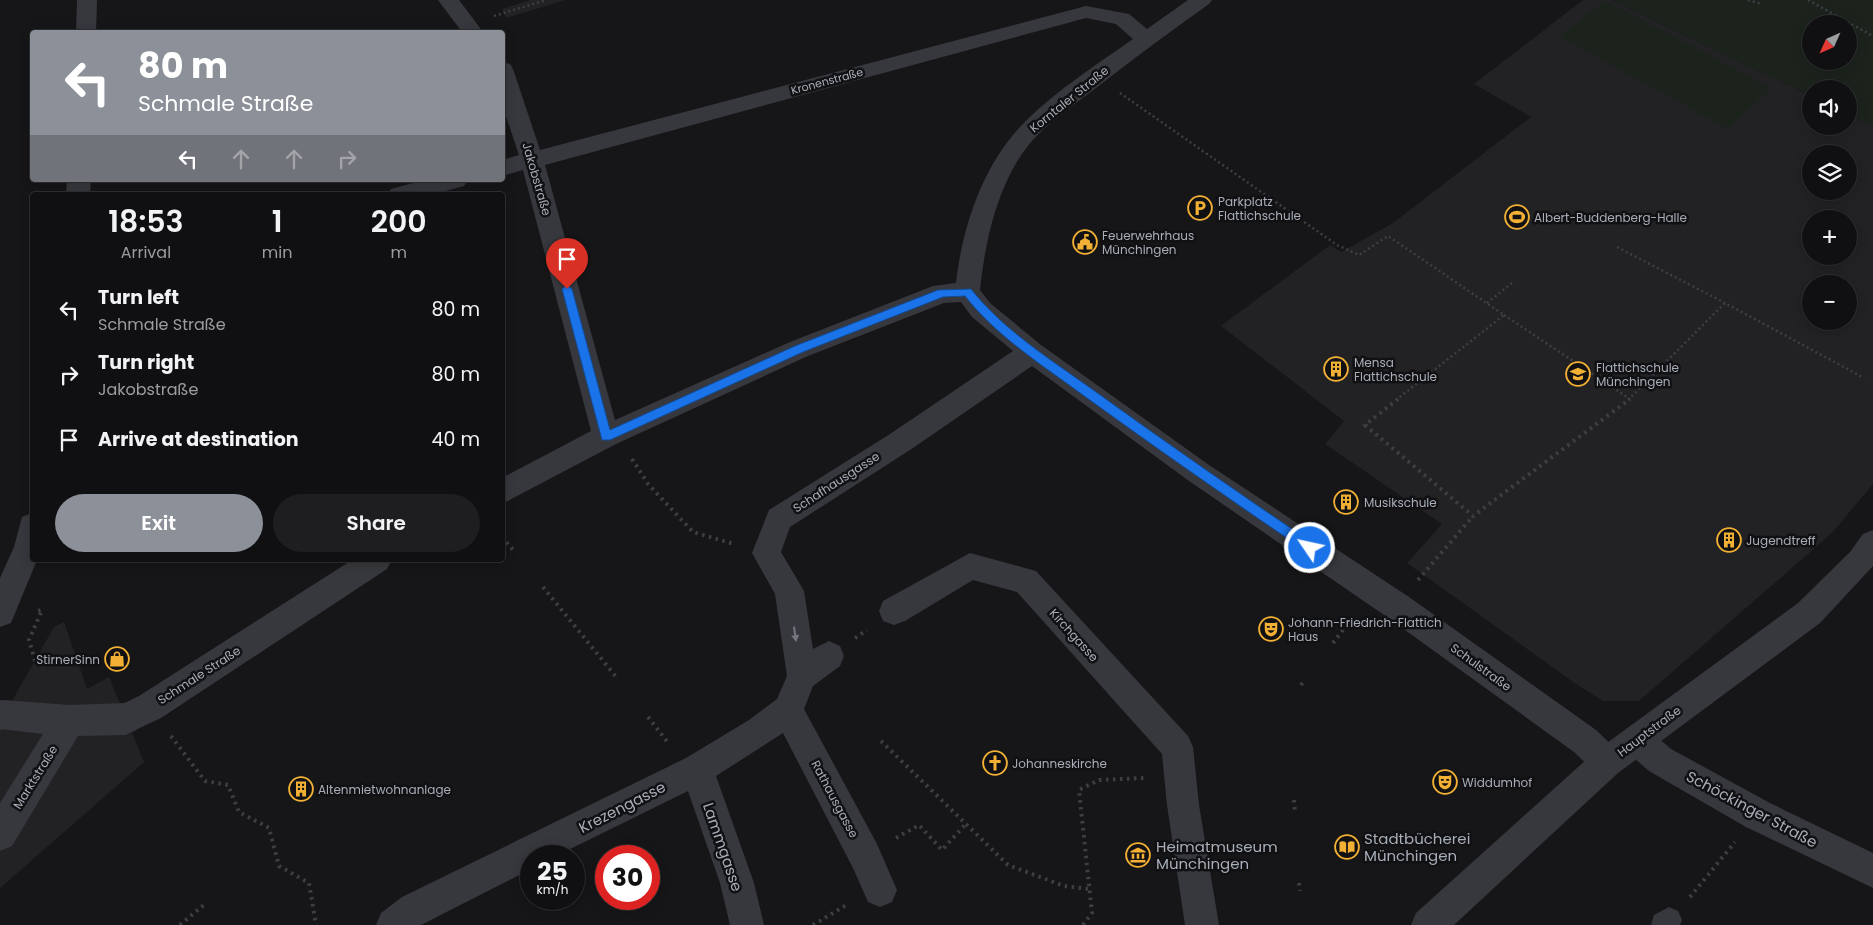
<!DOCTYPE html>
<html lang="en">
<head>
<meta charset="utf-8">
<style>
  body { margin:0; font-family:Poppins,sans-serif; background:#1e1e20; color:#f1f3f6; height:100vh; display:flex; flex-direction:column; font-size:19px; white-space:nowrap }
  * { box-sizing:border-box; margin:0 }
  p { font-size:16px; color:#9c9d9f }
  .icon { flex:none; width:28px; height:28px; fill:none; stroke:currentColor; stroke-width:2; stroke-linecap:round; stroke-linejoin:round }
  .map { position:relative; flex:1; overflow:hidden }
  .sheet { position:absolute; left:30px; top:192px; width:475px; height:370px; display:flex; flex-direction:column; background:#101012; border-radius:5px; box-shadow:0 2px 12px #0003,0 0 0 1px #303032 }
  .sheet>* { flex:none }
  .hud { position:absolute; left:30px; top:30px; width:475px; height:152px; border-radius:5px; box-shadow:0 2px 12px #0003,0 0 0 1px #303032; background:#8c9099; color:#fff; overflow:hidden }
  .needle { width:32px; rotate:225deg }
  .controls { position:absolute; left:1802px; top:15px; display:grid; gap:10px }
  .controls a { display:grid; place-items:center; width:55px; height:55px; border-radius:50%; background:#101012; box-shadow:0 2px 12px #0003,0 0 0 1px #303032; font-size:25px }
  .speed { position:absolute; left:520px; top:845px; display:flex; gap:10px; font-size:25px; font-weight:700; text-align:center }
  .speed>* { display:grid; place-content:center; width:65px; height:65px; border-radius:50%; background:#101012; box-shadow:0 2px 12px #0003,0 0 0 1px #303032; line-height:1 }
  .speed small { font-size:12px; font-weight:400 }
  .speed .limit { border:8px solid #d22; background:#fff; color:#111 }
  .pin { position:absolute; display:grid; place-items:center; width:42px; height:42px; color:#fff; margin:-51px -21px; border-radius:50% 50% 50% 0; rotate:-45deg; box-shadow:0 0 5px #0007 }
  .pin .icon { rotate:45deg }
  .me { position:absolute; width:55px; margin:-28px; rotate:304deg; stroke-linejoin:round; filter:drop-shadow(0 0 4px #0008) }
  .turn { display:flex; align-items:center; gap:18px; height:105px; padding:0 25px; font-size:22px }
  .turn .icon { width:65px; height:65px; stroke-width:2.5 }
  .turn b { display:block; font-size:35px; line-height:42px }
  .lanes { display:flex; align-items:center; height:48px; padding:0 25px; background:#0003; justify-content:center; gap:25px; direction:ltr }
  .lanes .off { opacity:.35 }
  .eta { display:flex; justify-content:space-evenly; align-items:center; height:85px; text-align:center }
  .eta b { font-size:30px; font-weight:600; line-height:35px }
  .primary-button { display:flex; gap:10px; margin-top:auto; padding:10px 25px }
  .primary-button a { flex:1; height:58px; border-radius:30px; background:#8c9099; color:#fff; font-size:20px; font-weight:600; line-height:58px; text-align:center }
  .primary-button a+a { background:#1e1e20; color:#f1f3f6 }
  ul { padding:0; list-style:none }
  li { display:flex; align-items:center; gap:15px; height:65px; padding:0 25px }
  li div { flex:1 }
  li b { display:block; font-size:19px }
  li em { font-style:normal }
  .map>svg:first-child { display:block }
</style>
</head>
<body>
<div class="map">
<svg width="1873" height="925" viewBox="0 0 1873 925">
  <rect width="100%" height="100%" fill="#161618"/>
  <g fill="#222225" fill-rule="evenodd">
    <path d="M530 0H566L506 18 502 9Z"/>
    <path d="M1583 0H1612L1811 96V126H1849V114L1873 126V484L1832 533 1639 701H1603L1576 684 1407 563 1442 524 1325 444 1344 421 1221 326 1330 245 1341 252 1393 223 1531 117 1474 84ZM1811 154H1849V191H1811ZM1811 219H1849V256H1811ZM1811 284H1849V321H1811Z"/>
    <path d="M64 622 87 689 109 677 144 762 0 888V722L54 627Z"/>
  </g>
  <g fill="#1c231d" fill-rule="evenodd">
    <path d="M1612 0H1873V126L1849 114V89H1811V96ZM1811 24H1849V61H1811Z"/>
    <path d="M1605 1 1772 88 1728 129 1559 36Z"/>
  </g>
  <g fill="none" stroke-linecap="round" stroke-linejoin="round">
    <g stroke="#3d3f44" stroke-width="2.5" stroke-dasharray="2 3" stroke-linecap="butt">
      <path d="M1748 0 1759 3 1761 0"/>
      <path d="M1808 0 1873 36"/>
      <path d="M494 16 546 0"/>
      <path d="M1120 93 1337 245 1359 255 1388 236 1504 315 1396 400"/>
      <path d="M1617 247 1725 303"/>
      <path d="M1487 303 1512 283"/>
      <path d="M1504 315 1630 399"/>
      <path d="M1628 400 1725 303 1864 378"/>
    </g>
    <g stroke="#3d3f44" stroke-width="4" stroke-dasharray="2.5 4.5" stroke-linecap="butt">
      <path d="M1398 399 1365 425 1473 516 1630 399"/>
      <path d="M632 459 648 484 693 532 734 544"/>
      <path d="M502 537 514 551"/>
      <path d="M1418 580 1473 516"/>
      <path d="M543 587 617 678"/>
      <path d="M855 638 867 630"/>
      <path d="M1333 643 1352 618"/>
      <path d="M35 661 29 640 42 610 36 611"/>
      <path d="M1301 685 1305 679"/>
      <path d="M648 717 669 744"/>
      <path d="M171 736 205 781 228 785 239 812 269 828 279 866 309 883 316 925"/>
      <path d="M881 741 1008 865 1064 886 1089 889"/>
      <path d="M1294 800 1295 813"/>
      <path d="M896 838 919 825 942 850 965 825"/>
      <path d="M1299 883 1300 891"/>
      <path d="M1690 897 1735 842"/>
      <path d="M180 925 205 904"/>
      <path d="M813 925 848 904"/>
      <path d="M1083 925 1092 913 1079 790 1099 780 1144 778"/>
    </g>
    <path fill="#37383d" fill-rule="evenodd" d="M1669 907 1678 911 1682 920 1680 925H1651L1654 915Z"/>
    <path fill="#37383d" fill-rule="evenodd" d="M4 700 69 705 125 703 136 708 141 719 136 730 125 735 78 736 12 846 0 851V803L43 734 0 729V701Z"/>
    <g fill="#37383d" fill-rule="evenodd">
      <path d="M438 0H459L483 32H462Z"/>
      <path d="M1188 0H1212L1209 4C1171 31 1133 59 1096 88 1072 106 1046 123 1027 147 997 186 985 242 980 290L990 303 1041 345 1209 465 1409 597 1596 730 1618 751 1623 762 1618 773 1607 778 1596 773 1574 752 1387 617 1189 481 1032 366 910 450 790 527 781 552 804 591 813 649 829 641 840 646 844 656 840 666 813 686 804 709 877 844 897 890 892 902 880 907 868 902 853 868 783 733 716 776 754 883 764 925H730L720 883 688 791 556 856H531V869L421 925H376L381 913 402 897 686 758 749 720 777 699 787 676 775 594 752 553 769 510 890 434 1013 351 972 317 961 302 944 303 808 356 616 444 502 504V478L591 431 523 170 502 176V160L519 155 502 104V62L510 64 513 69 540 150 1086 6 1129 14 1147 29ZM1086 18 1116 24 1133 39C1095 66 1052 93 1020 127 982 167 962 229 956 283L933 286 790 342 615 420 545 165Z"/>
      <path d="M424 180H468L464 186 431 195H387L391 189Z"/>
      <path d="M970 553 1036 571 1188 736 1193 747 1199 805 1219 925H1185L1167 805 1162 754 1017 592 973 580 905 621 894 625 883 621 879 611 883 601Z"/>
      <path d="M352 560H392L387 569 161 718 125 735 114 730 109 719 114 708 139 696Z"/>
      <path d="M0 700 15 704 20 715 15 726 0 730Z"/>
      <path d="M1637 724 1648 729 1671 749 1770 803 1873 853V888L1746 827 1649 771 1626 751 1621 740 1626 729Z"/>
    </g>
    <g fill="#37383d" fill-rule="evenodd">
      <path d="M77 0H97L96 32H76Z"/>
      <path d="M67 180H91L90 195H66Z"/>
      <path d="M32 513V560H37L11 623 0 627V578L14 547 22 517Z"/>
      <path d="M1873 530V566L1820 623 1618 773 1454 925H1411L1416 913 1596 751 1798 603 1850 552 1863 534Z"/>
    </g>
  </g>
  <defs><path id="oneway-solid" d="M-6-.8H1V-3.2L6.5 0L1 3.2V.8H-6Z" transform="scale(1.25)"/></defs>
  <use fill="#757881" href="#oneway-solid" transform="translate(795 634) rotate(82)"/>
  <path fill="#1a73e8" stroke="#114b97" d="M567 285 572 289 610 430 795 346 938 290 971 289C1004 331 1053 361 1096 392 1168 444 1240 494 1314 544L1316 548 1314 551H1306C1232 501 1159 450 1087 398 1045 367 997 337 965 296L943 297 803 352 610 440H602L562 289Z"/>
  <defs>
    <g id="parking-ring" transform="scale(1.25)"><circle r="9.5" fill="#111113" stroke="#f2b134" stroke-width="1.5"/><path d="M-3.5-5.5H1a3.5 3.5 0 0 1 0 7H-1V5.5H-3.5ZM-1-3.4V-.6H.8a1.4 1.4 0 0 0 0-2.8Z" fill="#f2b134"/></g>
    <g id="stadium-ring" transform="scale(1.25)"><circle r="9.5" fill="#111113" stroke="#f2b134" stroke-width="1.5"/><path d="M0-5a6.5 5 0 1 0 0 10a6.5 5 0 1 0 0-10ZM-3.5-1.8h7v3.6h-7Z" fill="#f2b134"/></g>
    <g id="civic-ring" transform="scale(1.25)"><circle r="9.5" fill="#111113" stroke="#f2b134" stroke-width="1.5"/><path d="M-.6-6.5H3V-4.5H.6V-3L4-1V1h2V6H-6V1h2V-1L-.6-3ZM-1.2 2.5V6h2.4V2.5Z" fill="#f2b134"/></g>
    <g id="building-ring" transform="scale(1.25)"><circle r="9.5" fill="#111113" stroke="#f2b134" stroke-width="1.5"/><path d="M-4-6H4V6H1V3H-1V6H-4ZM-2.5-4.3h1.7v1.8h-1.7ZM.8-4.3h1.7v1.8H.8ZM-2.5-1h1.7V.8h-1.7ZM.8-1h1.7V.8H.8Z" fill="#f2b134"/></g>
    <g id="school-ring" transform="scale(1.25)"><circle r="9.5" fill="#111113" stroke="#f2b134" stroke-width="1.5"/><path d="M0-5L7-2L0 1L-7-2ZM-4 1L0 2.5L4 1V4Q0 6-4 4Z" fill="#f2b134"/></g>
    <g id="theatre-ring" transform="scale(1.25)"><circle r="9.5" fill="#111113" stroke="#f2b134" stroke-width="1.5"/><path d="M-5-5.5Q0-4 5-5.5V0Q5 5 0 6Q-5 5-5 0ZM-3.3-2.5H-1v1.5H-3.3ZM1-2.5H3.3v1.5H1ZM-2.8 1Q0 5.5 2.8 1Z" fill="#f2b134"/></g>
    <g id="shop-ring" transform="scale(1.25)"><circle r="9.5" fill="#111113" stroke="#f2b134" stroke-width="1.5"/><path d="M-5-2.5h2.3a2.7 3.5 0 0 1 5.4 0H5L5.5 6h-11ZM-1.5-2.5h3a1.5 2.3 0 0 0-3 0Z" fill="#f2b134"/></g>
    <g id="church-ring" transform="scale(1.25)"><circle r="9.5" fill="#111113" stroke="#f2b134" stroke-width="1.5"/><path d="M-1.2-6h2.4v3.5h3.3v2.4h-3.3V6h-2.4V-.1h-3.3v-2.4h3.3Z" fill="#f2b134"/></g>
    <g id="library-ring" transform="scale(1.25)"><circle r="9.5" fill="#111113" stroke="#f2b134" stroke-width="1.5"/><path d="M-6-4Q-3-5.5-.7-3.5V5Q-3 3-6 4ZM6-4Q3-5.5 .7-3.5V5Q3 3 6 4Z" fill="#f2b134"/></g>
    <g id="museum-ring" transform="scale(1.25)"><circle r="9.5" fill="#111113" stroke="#f2b134" stroke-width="1.5"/><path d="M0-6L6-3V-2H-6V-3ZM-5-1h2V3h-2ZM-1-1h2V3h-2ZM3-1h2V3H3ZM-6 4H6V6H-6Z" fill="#f2b134"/></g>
  </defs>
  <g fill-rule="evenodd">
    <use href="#parking-ring" x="1200" y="208"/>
    <use href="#stadium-ring" x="1517" y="217"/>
    <use href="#civic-ring" x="1085" y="242"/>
    <use href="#building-ring" x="1336" y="369"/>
    <use href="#school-ring" x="1578" y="374"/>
    <use href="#building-ring" x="1346" y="502"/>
    <use href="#building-ring" x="1729" y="540"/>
    <use href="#theatre-ring" x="1271" y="629"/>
    <use href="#shop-ring" x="117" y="659"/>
    <use href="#church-ring" x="995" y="763"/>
    <use href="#theatre-ring" x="1445" y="782"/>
    <use href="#building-ring" x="301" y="789"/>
    <use href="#library-ring" x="1347" y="847"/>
    <use href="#museum-ring" x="1138" y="855"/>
  </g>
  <g text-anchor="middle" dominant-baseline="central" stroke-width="5" stroke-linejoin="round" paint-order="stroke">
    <g font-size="11" fill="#a8adb8" stroke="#111113">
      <text transform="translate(827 81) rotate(-15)">Kronenstraße</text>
    </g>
    <g font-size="12" fill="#a8adb8" stroke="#111113">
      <text transform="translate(1069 99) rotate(-39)">Korntaler Straße</text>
      <text transform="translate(537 179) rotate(74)">Jakobstraße</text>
      <text transform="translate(836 482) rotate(-33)">Schafhausgasse</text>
      <text transform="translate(1074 635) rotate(48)">Kirchgasse</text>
      <text transform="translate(1481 667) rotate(36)">Schulstraße</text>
      <text transform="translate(199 675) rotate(-33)">Schmale Straße</text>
      <text transform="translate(1649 731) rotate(-37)">Hauptstraße</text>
      <text transform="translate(35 777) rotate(-58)">Marktstraße</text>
      <text transform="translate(835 799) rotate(62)">Rathausgasse</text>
    </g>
    <g font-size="12" fill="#a8adb8" stroke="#111113" text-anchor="start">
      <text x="1218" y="201">Parkplatz<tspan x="1218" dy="14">Flattichschule</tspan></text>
      <text x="1534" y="217">Albert-Buddenberg-Halle</text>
      <text x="1102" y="235">Feuerwehrhaus<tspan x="1102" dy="14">Münchingen</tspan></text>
      <text x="1354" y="362">Mensa<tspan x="1354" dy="14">Flattichschule</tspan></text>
      <text x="1596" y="367">Flattichschule<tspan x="1596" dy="14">Münchingen</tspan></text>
      <text x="1364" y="502">Musikschule</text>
      <text x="1746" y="540">Jugendtreff</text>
      <text x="1288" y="622">Johann-Friedrich-Flattich<tspan x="1288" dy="14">Haus</tspan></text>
      <text x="100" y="659" text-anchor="end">StirnerSinn</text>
      <text x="1012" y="763">Johanneskirche</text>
      <text x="1462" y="782">Widdumhof</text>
      <text x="318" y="789">Altenmietwohnanlage</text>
    </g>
    <g font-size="15" fill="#a8adb8" stroke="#111113">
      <text transform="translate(622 807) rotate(-27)">Krezengasse</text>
      <text transform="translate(1752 809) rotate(28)">Schöckinger Straße</text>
      <text transform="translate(723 847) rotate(71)">Lammgasse</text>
    </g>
    <g font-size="15" fill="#a8adb8" stroke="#111113" text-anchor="start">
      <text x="1364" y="838">Stadtbücherei<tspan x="1364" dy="17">Münchingen</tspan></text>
      <text x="1156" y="846">Heimatmuseum<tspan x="1156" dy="17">Münchingen</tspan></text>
    </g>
  </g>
</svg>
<div class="controls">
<a><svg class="needle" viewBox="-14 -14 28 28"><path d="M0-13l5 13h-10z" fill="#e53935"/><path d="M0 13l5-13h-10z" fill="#9c9d9f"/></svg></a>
<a><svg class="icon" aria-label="sound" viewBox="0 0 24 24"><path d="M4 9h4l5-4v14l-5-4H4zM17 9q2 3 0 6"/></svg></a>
<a><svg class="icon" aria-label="layers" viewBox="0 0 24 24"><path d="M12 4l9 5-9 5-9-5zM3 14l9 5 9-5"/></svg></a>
<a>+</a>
<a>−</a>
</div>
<div class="speed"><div>25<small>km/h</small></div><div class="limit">30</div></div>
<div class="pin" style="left:567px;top:289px;background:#d93025"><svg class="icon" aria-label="arrive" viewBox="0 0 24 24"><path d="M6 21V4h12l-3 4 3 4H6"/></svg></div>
<svg class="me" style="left:1310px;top:548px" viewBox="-20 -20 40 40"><circle r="17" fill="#1a73e8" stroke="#fff" stroke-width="3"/><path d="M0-11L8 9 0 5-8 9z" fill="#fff"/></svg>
<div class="hud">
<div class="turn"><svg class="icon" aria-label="left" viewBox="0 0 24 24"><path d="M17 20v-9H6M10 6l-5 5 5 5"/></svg><div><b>80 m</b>Schmale Straße</div></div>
<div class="lanes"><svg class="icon" aria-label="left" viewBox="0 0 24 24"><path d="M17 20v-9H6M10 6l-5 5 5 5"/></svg><svg class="icon off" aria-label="ahead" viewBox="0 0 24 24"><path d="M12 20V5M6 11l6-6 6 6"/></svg><svg class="icon off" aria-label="ahead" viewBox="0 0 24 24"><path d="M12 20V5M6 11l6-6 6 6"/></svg><svg class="icon off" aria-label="right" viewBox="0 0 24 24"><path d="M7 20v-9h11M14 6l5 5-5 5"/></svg></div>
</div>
<section class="sheet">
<div class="eta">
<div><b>18:53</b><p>Arrival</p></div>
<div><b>1</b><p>min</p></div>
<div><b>200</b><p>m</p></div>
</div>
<ul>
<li><svg class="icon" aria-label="left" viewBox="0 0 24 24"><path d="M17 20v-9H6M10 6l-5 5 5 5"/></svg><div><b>Turn left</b><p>Schmale Straße</p></div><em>80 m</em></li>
<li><svg class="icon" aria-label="right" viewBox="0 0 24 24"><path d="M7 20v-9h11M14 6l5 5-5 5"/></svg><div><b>Turn right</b><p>Jakobstraße</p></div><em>80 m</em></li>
<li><svg class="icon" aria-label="arrive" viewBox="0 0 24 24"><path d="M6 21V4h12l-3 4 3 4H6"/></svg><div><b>Arrive at destination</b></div><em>40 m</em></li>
</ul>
<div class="primary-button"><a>Exit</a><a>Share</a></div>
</section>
</div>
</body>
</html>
